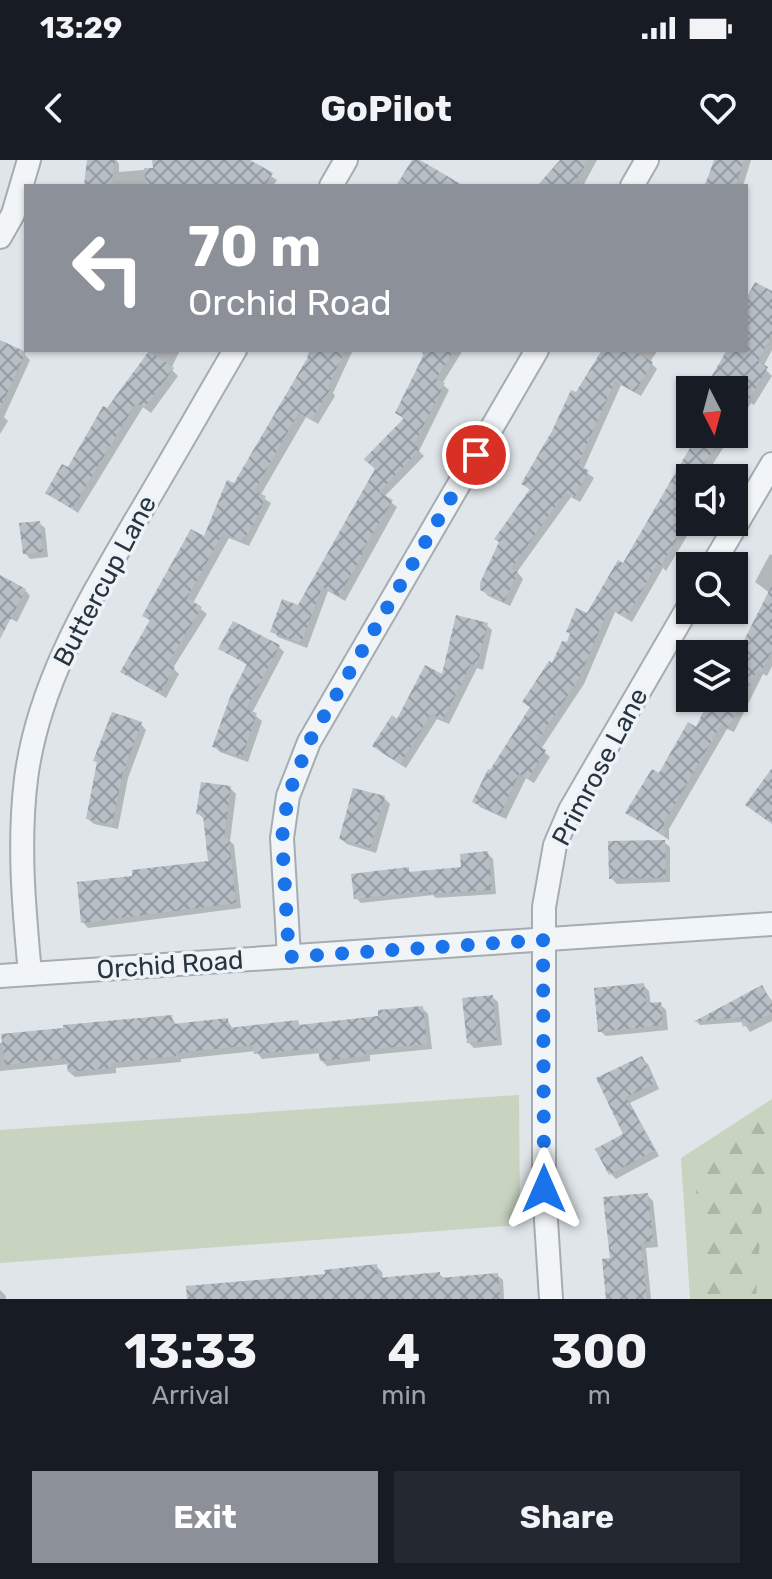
<!DOCTYPE html>
<html lang="en">
<head>
<meta charset="utf-8">
<style>
  body { margin:0; font-family:Rubik,sans-serif; background:#242831; color:#f1f3f6; height:100vh; display:flex; flex-direction:column; font-size:30px; white-space:nowrap }
  * { box-sizing:border-box; margin:0 }
  p { font-size:26px; color:#9ea1a6 }
  .icon { flex:none; width:44px; height:44px; fill:none; stroke:currentColor; stroke-width:2; stroke-linecap:round; stroke-linejoin:round }
  .map { position:relative; height:1139px; overflow:hidden }
  .side { display:flex; flex-direction:column; background:#171b24; flex:1 }
  .side>* { flex:none }
  .banner { position:absolute; left:24px; top:24px; width:724px; height:168px; border-radius:0px; box-shadow:0 2px 6px #0004; background:#8c9099; color:#fff; overflow:hidden }
  .needle { width:52px; rotate:174deg }
  .controls { position:absolute; left:676px; top:216px; display:grid; gap:16px }
  .controls a { display:grid; place-items:center; width:72px; height:72px; border-radius:0px; background:#171b24; box-shadow:0 2px 6px #0004; font-size:40px }
  .pin { position:absolute; display:grid; place-items:center; width:68px; height:68px; color:#fff; margin:-34px; border:4px solid #fff; border-radius:50%; box-shadow:0 2px 8px #0007 }
  .me { position:absolute; width:88px; margin:-44px; rotate:0deg; stroke-linejoin:round; filter:drop-shadow(0 0 6px #0008) }
  .turn { display:flex; align-items:center; gap:28px; height:168px; padding:0 32px; font-size:36px }
  .turn .icon { width:104px; height:104px; stroke-width:2.5 }
  .turn b { display:block; font-size:56px; line-height:68px }
  .eta { display:flex; justify-content:space-evenly; align-items:center; height:136px; text-align:center }
  .eta b { font-size:48px; font-weight:700; line-height:56px }
  .primary-button { display:flex; gap:16px; margin-top:auto; padding:16px 32px }
  .primary-button a { flex:1; height:92px; border-radius:0px; background:#8c9099; color:#fff; font-size:32px; font-weight:700; line-height:92px; text-align:center }
  .primary-button a+a { background:#242831; color:#f1f3f6 }
  .status { display:flex; justify-content:space-between; align-items:center; height:56px; padding:0 40px; background:#171b24; direction:ltr }
  .status svg { height:22px; fill:currentColor }
  header { display:flex; justify-content:space-between; align-items:center; height:104px; padding:0 32px; background:#171b24; font-size:36px; font-weight:700 }
  .map>svg:first-child { display:block }
</style>
</head>
<body>
<div class="status"><b>13:29</b><svg viewBox="0 0 49 12"><path d="M0 12V9h3v3zM5 12V6h3v6zM10 12V3h3v9zM15 12V0h3v12zM26 1h20v11H26zM47 4h2v5h-2z"/></svg></div>
<header><svg class="icon" aria-label="back" viewBox="0 0 24 24"><path d="M15 5l-7 7 7 7"/></svg>GoPilot<svg class="icon" aria-label="heart" viewBox="0 0 24 24"><path d="M12 20l-8-8c-3-5 5-10 8-4 3-6 11-1 8 4z"/></svg></header>
<div class="map">
<svg width="772" height="1139" viewBox="0 0 772 1139">
  <defs>
    <pattern id="forest-firs" width="22" height="20" patternUnits="userSpaceOnUse" patternTransform="scale(2)"><rect width="22" height="20" fill="#c8d3c0"/><path d="M5 1l3.5 6h-7zM16 11l3.5 6h-7z" fill="#acb6a6"/></pattern>
    <pattern id="building-cross-hatch" width="8" height="8" patternUnits="userSpaceOnUse" patternTransform="scale(2)"><rect width="8" height="8" fill="#b6bfc6"/><path d="M0 0l8 8M0 8l8-8" fill="none" stroke="#949ca2"/></pattern>
  </defs>
  <rect width="100%" height="100%" fill="#dfe5e9"/>
  <g fill="#c8d3c0">
    <path d="M519 935 520 1065 0 1103V970Z"/>
    <path d="M772 939V1139H690L681 998Z"/>
  </g>
  <path fill="url(#forest-firs)" d="M772 955V1040L762 1045 756 1139H704L695 1012 750 965Z"/>
  <g fill="#0003">
    <path d="M89 0H116L119 4V12L155 9 164 0H246L277 20 273 26H86Z"/>
    <path d="M563 0H597L583 26H540Z"/>
    <path d="M716 0H751L743 26H704Z"/>
    <path d="M772 133V190L763 207 772 216 754 245 751 243 734 270V230H719L721 226 713 218 729 190H746V143Z"/>
    <path d="M0 183 24 194 30 200 4 257 8 261 0 274Z"/>
    <path d="M152 190H180L171 209 178 216 151 253 143 247 78 353 47 332 68 310Z"/>
    <path d="M310 190H353L333 233 335 236 318 264 306 257 260 336 271 343 249 386 229 378 193 443 207 454 173 508 179 514 166 538 123 512 151 461 145 455 205 379 309 199 307 197Z"/>
    <path d="M424 190H463L442 224 449 230 419 291 424 296 384 337 397 347 345 441 328 431 307 488 278 477 273 471 298 448 405 260 397 253 425 197 422 193Z"/>
    <path d="M604 190H658L650 202 657 209 641 236 621 225 583 310 594 318 580 342 571 337 517 412 523 419 510 446 488 436 482 429 531 331 523 324Z"/>
    <path d="M691 274H732L704 318H690V356L681 370 687 376 666 411 663 408 632 462 615 452 584 524 541 589 550 597 534 623 526 618 506 659 480 647 475 641 531 548 553 506 624 406 696 282Z"/>
    <path d="M39 363 45 368 48 397 30 399 25 393Z"/>
    <path d="M770 394 772 395V506L767 516 763 514 734 572 727 569 669 669V680L628 652 697 570 712 538H734V504L770 433 755 422Z"/>
    <path d="M0 429 25 430 30 436 17 462 0 453Z"/>
    <path d="M486 465 492 470 483 510 477 508 449 564 437 559 406 608 381 592 375 586 444 517Z"/>
    <path d="M279 487 284 492 252 553 262 561 248 602 220 592 215 587 249 506 221 489Z"/>
    <path d="M141 564 146 570 128 618 118 669 94 664 88 659Z"/>
    <path d="M230 628 236 634 230 681 234 685 241 748 88 768 83 762 135 718 210 703 204 659 198 653Z"/>
    <path d="M384 638 390 644 376 693 347 684 341 679Z"/>
    <path d="M664 682 670 687V722L617 724 611 718Z"/>
    <path d="M488 694 493 699 496 734 436 738 433 735 361 743 356 738 408 710 413 714 463 709Z"/>
    <path d="M643 825 649 831 651 845 660 844 666 850 668 870 606 876 600 871Z"/>
    <path d="M762 827 772 841V861L750 872 743 862 700 865 696 861Z"/>
    <path d="M492 837 498 842 502 885 474 888 469 883Z"/>
    <path d="M422 848 428 854 432 889 370 895V901L327 906 321 900V893L262 899 256 891 181 899V902L116 908V913L75 917 69 912V904L0 911V883L171 857 177 866 227 860 233 869 297 862 302 867 380 858Z"/>
    <path d="M642 899 648 904 659 929 630 943 659 996 616 1019 611 1014 625 975 599 919Z"/>
    <path d="M647 1035 653 1041 658 1087 646 1088 651 1139H608L612 1100Z"/>
    <path d="M376 1106 382 1112 383 1120 439 1114 445 1119 497 1115 503 1120 504 1139H190Z"/>
    <path d="M0 1130 6 1136V1139H0Z"/>
  </g>
  <g fill="url(#building-cross-hatch)">
    <path d="M87 0H115L111 26H84Z"/>
    <path d="M152 0H250L273 13 265 26H146L144 8H153Z"/>
    <path d="M412 0H420L464 26H396Z"/>
    <path d="M560 0H588L573 26H537Z"/>
    <path d="M714 0H744L736 26H705Z"/>
    <path d="M755 122 772 131V174L758 201 768 207 748 241 734 233V230H729L710 219 727 190H746V139Z"/>
    <path d="M0 180 26 192 0 248Z"/>
    <path d="M312 190H345L328 227 331 228 311 260 299 252 254 331 266 336 257 358 243 381 223 373 187 438 202 447 168 503 175 507 160 534 120 512 150 460 142 456 191 369 204 376 227 320 234 323Z"/>
    <path d="M426 190H454L436 219 445 223 414 284 420 289 379 332 393 340 362 391 364 392 339 436 322 427 301 483 270 472 282 439 298 445 375 309 364 299 404 258 395 253Z"/>
    <path d="M602 190H632L653 202 635 232 615 221 578 304 589 311 574 338 565 333 511 408 518 412 504 442 480 430V423L499 382 494 379 530 329 521 324 552 271 571 230 576 232Z"/>
    <path d="M149 191 174 208 144 248 136 243 72 349 45 333 62 304 68 307 103 246 107 248Z"/>
    <path d="M698 274H723L696 318H690V342L676 365 683 369 660 407 657 404 626 458 609 448 579 518 536 583 546 590 528 619 519 614 500 655 472 642 488 609 490 610 530 547 522 542 549 501 552 503 562 481 567 482 570 473 566 472 576 448 587 453 618 400 623 403Z"/>
    <path d="M40 361 43 392 23 394 19 363Z"/>
    <path d="M0 415 26 429 0 479Z"/>
    <path d="M772 425V490L761 512 757 510 728 568 721 565 664 663 665 676 625 653 652 609 659 613 688 562 696 567 710 538H734V500Z"/>
    <path d="M456 455 488 463 477 505 471 504 443 560 431 554 400 604 372 586 392 555 397 559 425 505 442 514Z"/>
    <path d="M233 461 280 485 246 549 257 553 242 597 212 587 230 537 247 504 218 489Z"/>
    <path d="M112 552 142 562 123 612 112 665 86 659 97 602 93 601Z"/>
    <path d="M772 608V664L745 645Z"/>
    <path d="M201 622 231 626 224 678 229 677 236 743 81 763 77 722 132 716V710L208 701 203 655 196 654Z"/>
    <path d="M353 628 385 636 370 688 339 679Z"/>
    <path d="M665 680 666 718 609 719 608 681Z"/>
    <path d="M488 691 492 730 429 734V731L354 739 351 714 409 707V712L461 707 460 694Z"/>
    <path d="M644 823 646 843 661 842 663 865 598 872 594 828Z"/>
    <path d="M762 825 772 843V853L743 867 740 857 693 862Z"/>
    <path d="M493 835 497 880 467 883 462 838Z"/>
    <path d="M423 846 427 884 365 890 366 896 320 901 318 888 254 894 253 885 176 893V896L111 903V908L68 912 66 898 5 905 1 874 63 868V865L172 855 173 864 228 858 229 868 298 860 299 865 378 856V850Z"/>
    <path d="M642 896 655 923 626 937 655 990 609 1015 595 989 623 974 596 918Z"/>
    <path d="M648 1033 653 1081 641 1083 647 1139H606L602 1099 610 1098 603 1037Z"/>
    <path d="M377 1104 378 1118 440 1112V1118L498 1113 500 1139H187L186 1126 325 1114 324 1110Z"/>
  </g>
  <g fill="none" stroke-linecap="round" stroke-linejoin="round">
    <g stroke="#a4adb3" stroke-width="26">
      <g id="street">
        <path d="M331 26 346 0"/>
        <path d="M632 26 647 0"/>
        <path d="M0 77 13 54 29 0"/>
        <path d="M712 406 772 304"/>
        <path d="M289 797 282 678 288 636 309 582 537 190"/>
        <path d="M30 814C24 749 18 684 26 619 38 525 87 444 134 363 168 306 201 248 235 190"/>
        <path d="M0 816 772 764"/>
        <path d="M551 1139 544 1029V747L555 685 570 650 690 444"/>
      </g>
    </g>
    <use href="#street" stroke="#f2f5f7" stroke-width="22"/>
  </g>
  <g fill="none" stroke-linecap="round" stroke-linejoin="round">
    <path stroke="#1a73e8" stroke-width="14" stroke-dasharray="0 25.2" d="M476 295 309 582 288 636 282 678 289 797 543 780 544 1029"/>
  </g>
  <g text-anchor="middle" dominant-baseline="central" stroke-width="7" stroke-linejoin="round" paint-order="stroke">
    <g font-size="26" fill="#273541" stroke="#eff3f7">
      <text transform="translate(105 421) rotate(-62)">Buttercup Lane</text>
      <text transform="translate(600 607) rotate(-62)">Primrose Lane</text>
      <text transform="translate(170 805) rotate(-4)">Orchid Road</text>
    </g>
  </g>
</svg>
<div class="controls">
<a><svg class="needle" viewBox="-14 -14 28 28"><path d="M0-13l5 13h-10z" fill="#e53935"/><path d="M0 13l5-13h-10z" fill="#9ea1a6"/></svg></a>
<a><svg class="icon" aria-label="sound" viewBox="0 0 24 24"><path d="M4 9h4l5-4v14l-5-4H4zM17 9q2 3 0 6"/></svg></a>
<a><svg class="icon" aria-label="search" viewBox="0 0 24 24"><circle cx="10" cy="10" r="6"/><path d="M15 15l6 6"/></svg></a>
<a><svg class="icon" aria-label="layers" viewBox="0 0 24 24"><path d="M12 4l9 5-9 5-9-5zM3 14l9 5 9-5"/></svg></a>
</div>
<div class="pin" style="left:476px;top:295px;background:#d93025"><svg class="icon" aria-label="arrive" viewBox="0 0 24 24"><path d="M6 21V4h12l-3 4 3 4H6"/></svg></div>
<svg class="me" style="left:544px;top:1029px" viewBox="-20 -20 40 40"><path d="M0-17L14 15 0 8-14 15z" fill="#1a73e8" stroke="#fff" stroke-width="4"/></svg>
<div class="banner">
<div class="turn"><svg class="icon" aria-label="left" viewBox="0 0 24 24"><path d="M17 20v-9H6M10 6l-5 5 5 5"/></svg><div><b>70 m</b>Orchid Road</div></div>
</div>
</div>
<section class="side">
<div class="eta">
<div><b>13:33</b><p>Arrival</p></div>
<div><b>4</b><p>min</p></div>
<div><b>300</b><p>m</p></div>
</div>
<div class="primary-button"><a>Exit</a><a>Share</a></div>
</section>
</body>
</html>
